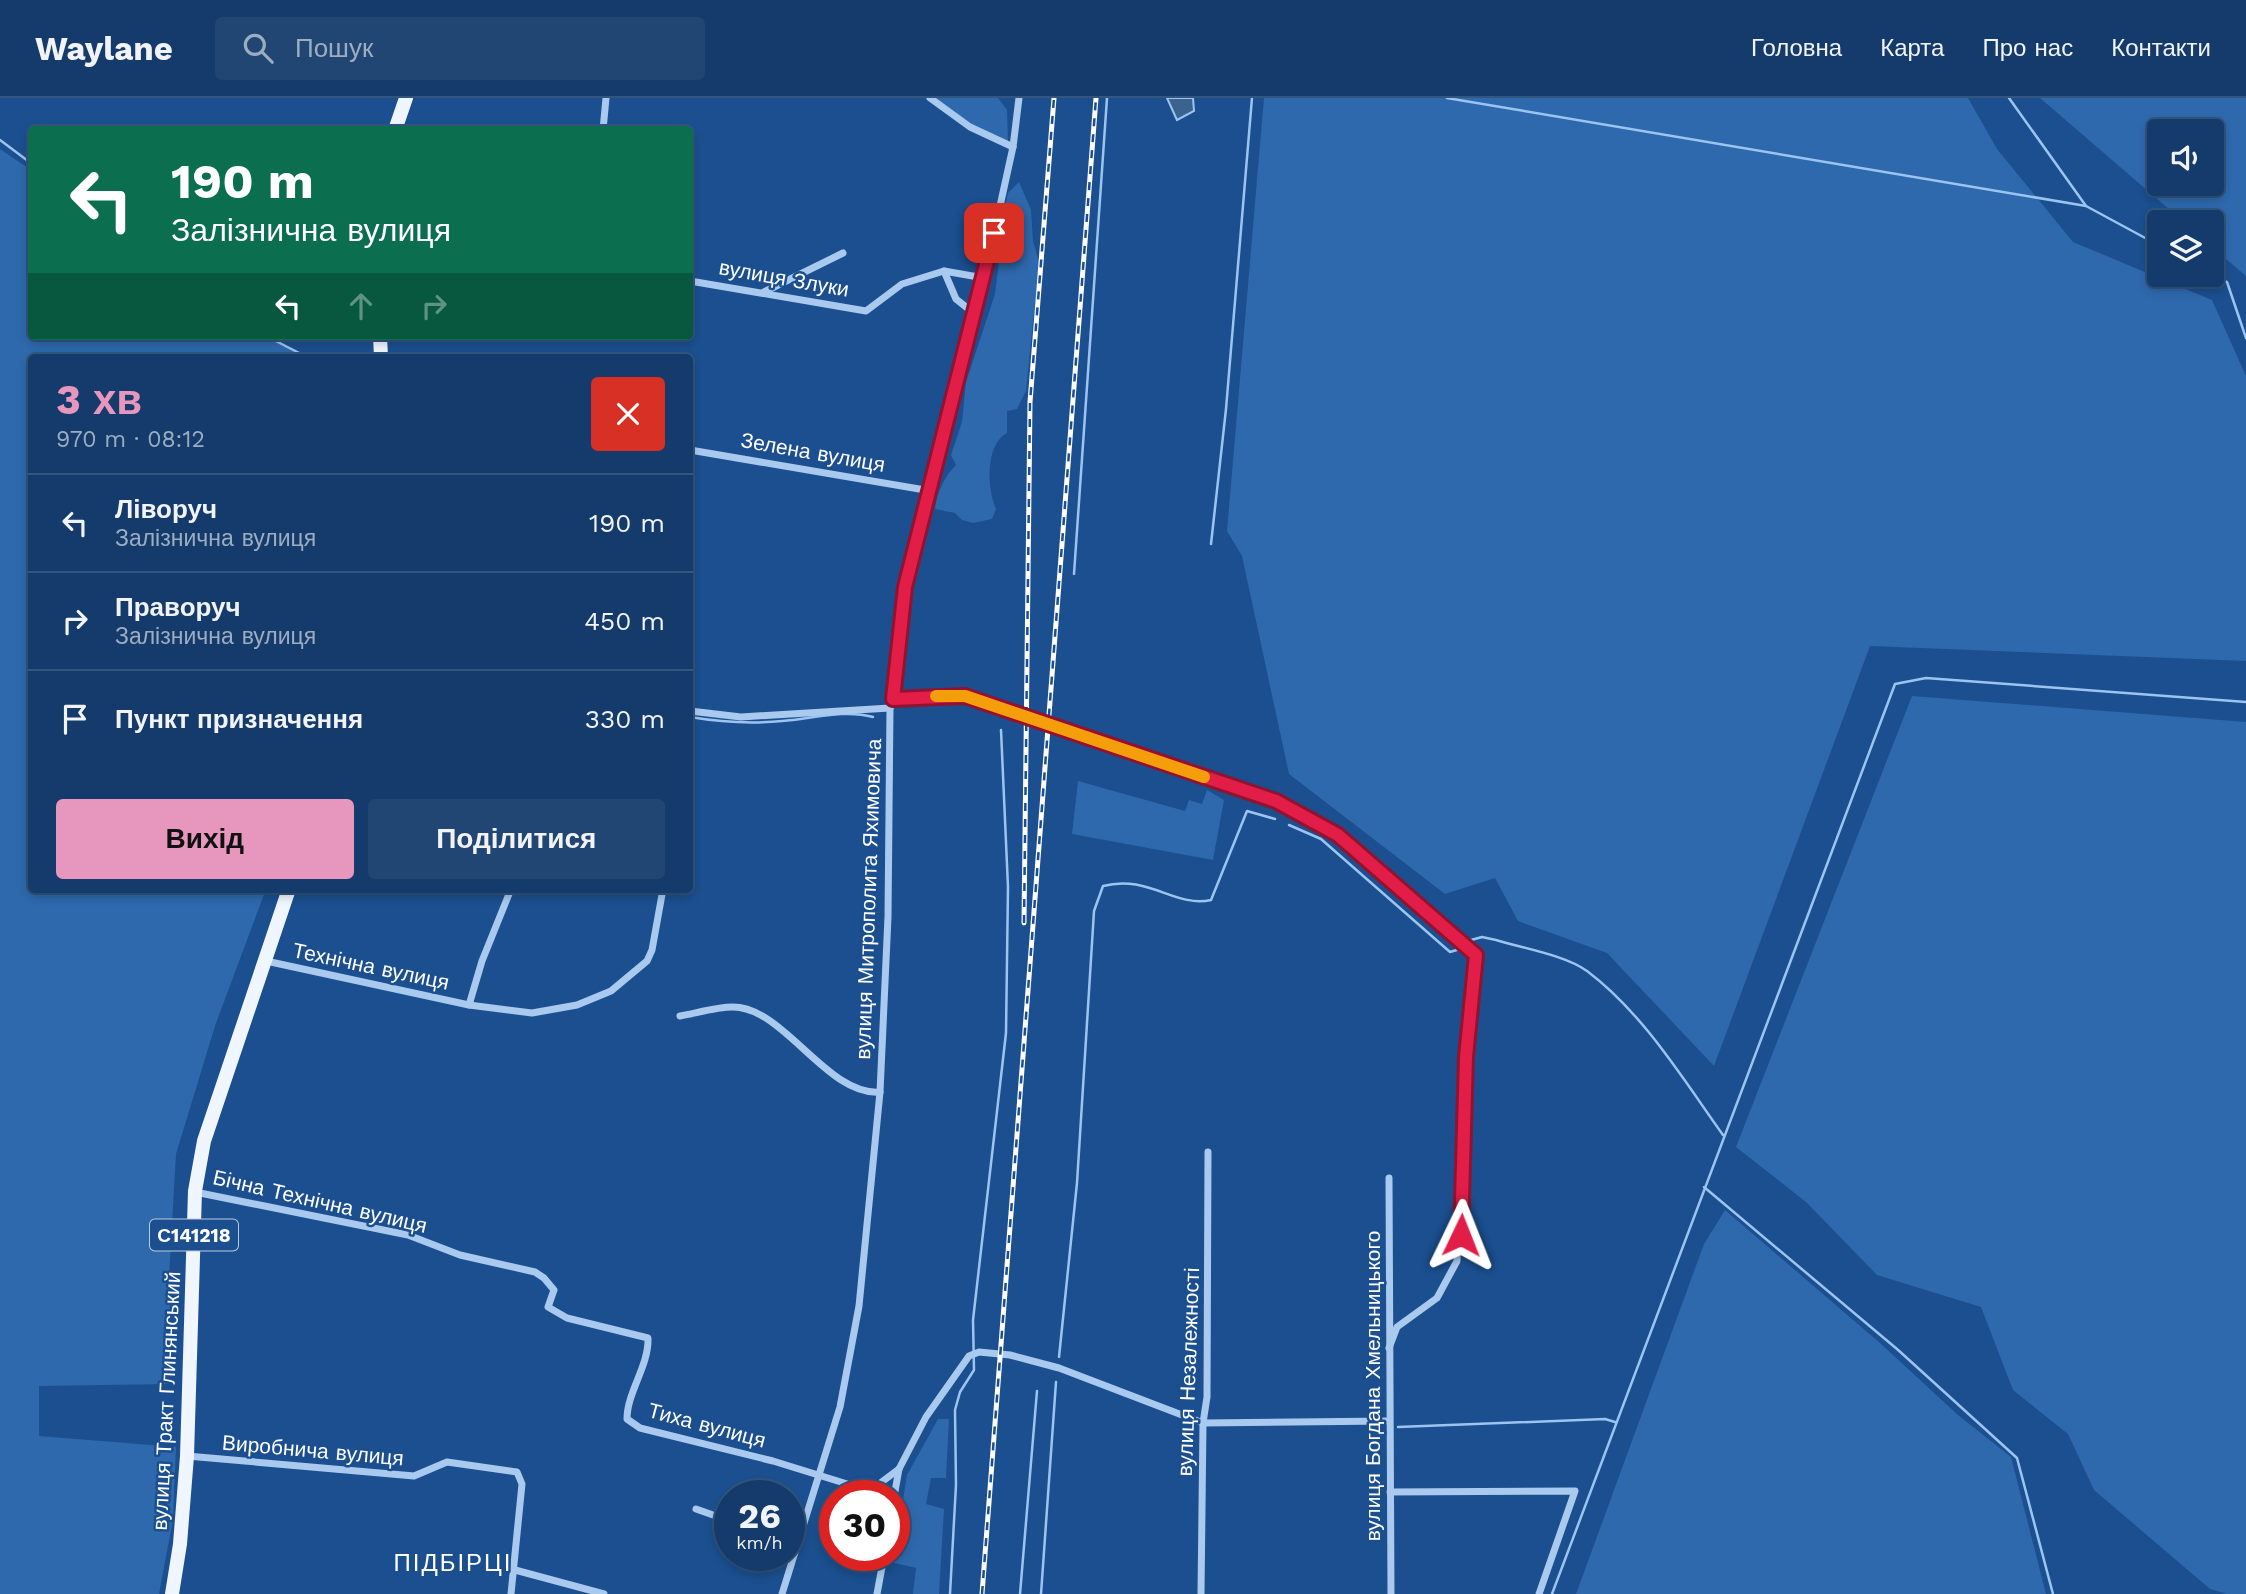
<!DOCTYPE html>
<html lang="uk">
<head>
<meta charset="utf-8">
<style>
  body { margin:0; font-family:"Work Sans",sans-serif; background:#214673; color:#f1f3f6; height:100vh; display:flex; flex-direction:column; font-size:26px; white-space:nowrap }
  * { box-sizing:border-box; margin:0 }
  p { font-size:23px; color:#9dadc1 }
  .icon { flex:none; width:38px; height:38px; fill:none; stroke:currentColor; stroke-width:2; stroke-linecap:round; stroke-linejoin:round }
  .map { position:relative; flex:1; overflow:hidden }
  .drawer { position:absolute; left:28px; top:256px; width:665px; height:539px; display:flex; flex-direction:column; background:#143b6b; border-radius:7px; box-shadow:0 4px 10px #0003,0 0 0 2px #33557e }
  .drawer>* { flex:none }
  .hud { position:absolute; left:28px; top:28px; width:665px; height:214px; border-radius:7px; box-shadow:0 4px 10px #0003,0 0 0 2px #33557e; background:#0b6e4f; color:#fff; overflow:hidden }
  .tools { position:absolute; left:2147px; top:21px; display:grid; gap:14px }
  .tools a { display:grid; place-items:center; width:77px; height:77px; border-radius:7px; background:#143b6b; box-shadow:0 4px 10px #0003,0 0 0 2px #33557e; font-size:35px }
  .speed { position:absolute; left:714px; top:1382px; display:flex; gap:14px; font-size:35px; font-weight:700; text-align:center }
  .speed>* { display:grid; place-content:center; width:91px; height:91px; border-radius:50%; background:#143b6b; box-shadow:0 4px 10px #0003,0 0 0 2px #33557e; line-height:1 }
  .speed small { font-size:18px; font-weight:400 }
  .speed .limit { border:10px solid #d22; background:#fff; color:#111 }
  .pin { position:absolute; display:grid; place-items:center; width:60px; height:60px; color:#fff; margin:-30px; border-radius:14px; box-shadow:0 4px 10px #0006 }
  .me { position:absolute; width:77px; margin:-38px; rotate:2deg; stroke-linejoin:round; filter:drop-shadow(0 0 5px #0008) }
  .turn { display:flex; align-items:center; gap:24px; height:147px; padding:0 28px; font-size:32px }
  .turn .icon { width:91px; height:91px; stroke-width:2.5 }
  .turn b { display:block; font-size:49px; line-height:60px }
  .lanes { display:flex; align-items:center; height:66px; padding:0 28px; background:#0003; justify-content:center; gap:35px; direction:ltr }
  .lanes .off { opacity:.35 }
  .round { display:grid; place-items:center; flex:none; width:74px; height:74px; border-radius:7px; background:#214673 }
  .overview { display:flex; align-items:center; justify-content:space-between; height:119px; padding:0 28px }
  h1 { font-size:42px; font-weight:700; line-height:52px; color:#e797bd }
  .button { display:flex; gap:14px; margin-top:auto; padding:14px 28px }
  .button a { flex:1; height:80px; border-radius:7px; background:#e797bd; color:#111; font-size:28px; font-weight:700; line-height:80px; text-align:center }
  .button a+a { background:#214673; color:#f1f3f6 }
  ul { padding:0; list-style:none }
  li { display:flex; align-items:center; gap:21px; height:98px; padding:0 28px; border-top:2px solid #33557e }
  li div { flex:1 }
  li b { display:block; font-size:26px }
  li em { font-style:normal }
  header { display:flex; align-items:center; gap:42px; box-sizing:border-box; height:98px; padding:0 35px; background:#143b6b; border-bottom:2px solid #33557e }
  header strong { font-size:33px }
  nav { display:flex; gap:38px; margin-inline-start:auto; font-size:24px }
  .search { width:490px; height:63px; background:#214673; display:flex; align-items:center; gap:18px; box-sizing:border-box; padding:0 24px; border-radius:7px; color:#9dadc1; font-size:26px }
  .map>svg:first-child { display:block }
</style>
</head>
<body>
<header>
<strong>Waylane</strong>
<div class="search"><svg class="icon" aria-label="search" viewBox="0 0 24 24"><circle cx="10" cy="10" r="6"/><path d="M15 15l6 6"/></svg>Пошук</div>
<nav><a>Головна</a><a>Карта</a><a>Про нас</a><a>Контакти</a></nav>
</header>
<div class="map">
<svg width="2246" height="1496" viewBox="0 0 2246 1496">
  <rect width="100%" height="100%" fill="#1b4f8f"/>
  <g fill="#2e69ad" fill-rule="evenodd">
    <path d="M935 0H998L1007 12 1008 44 973 27Z"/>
    <path d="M1264 0H1968L1997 51 2073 144 2212 202 2246 278V563L1870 548 1714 968 1607 855 1518 823 1495 780 1445 796 1289 676 1242 458 1227 433Z"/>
    <path d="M2040 0H2246V178L2212 149V124H2184ZM2212 33V86H2160V33Z"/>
    <path d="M0 51 31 72 32 238H271L305 259H32V791H266L215 928 176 1056 169 1180 174 1265 168 1286 39 1288V1338L176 1349 173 1421 159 1496H0Z"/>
    <path d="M1019 84 1031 112 1033 143 1039 164 1026 293 1017 311 1007 313V335C985 347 987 391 996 411L992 421 973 425 962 422 955 415 935 411C937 394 944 379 956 367L951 357 962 324 966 284 995 196 1006 104 1008 95Z"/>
    <path d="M1912 598 2246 624V1496H2227L2210 1491 2094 1392 2068 1336 2013 1292 1981 1209 1877 1177 1806 1104 1736 1049Z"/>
    <path d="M1078 683 1185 713 1189 702 1202 706 1207 692 1224 702 1213 762 1072 736Z"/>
    <path d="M1725 1112 1880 1245 1958 1317 2011 1359 2046 1496H1576L1704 1146Z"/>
    <path d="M938 1321H949L946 1380H931L926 1406 944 1411 939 1496H913L916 1470 890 1464 894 1458 907 1377Z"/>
  </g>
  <path fill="#3c6290" stroke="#9cc4f0" stroke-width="2" d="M1167 0H1193L1194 13 1177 22Z"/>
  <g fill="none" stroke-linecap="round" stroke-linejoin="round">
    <g stroke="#9cc4f0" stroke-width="2.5">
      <path d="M1447 0 2086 108"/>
      <path d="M2009 0 2086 108 2160 148"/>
      <path d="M0 42 32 66"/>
      <path d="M2212 176 2227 184 2246 240"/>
      <path d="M266 238 307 259"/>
      <path d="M1211 446 1226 311 1252 0"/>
      <path d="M1074 476 1107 0"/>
      <path d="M690 619C720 624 751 626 782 623 811 621 844 611 873 619"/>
      <path d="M1289 727 1321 741 1450 854 1460 851"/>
      <path d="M1471 842 1482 839 1496 842C1522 850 1565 857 1587 873 1643 915 1683 981 1723 1037"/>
      <path d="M1704 1089 1897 1251 2017 1360 2053 1496"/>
      <path d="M1059 1259 1077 1085 1094 813 1103 788C1148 776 1175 810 1211 802L1247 713 1275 721"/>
      <path d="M1398 1329 1605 1321 1615 1324"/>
      <path d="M950 1496 956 1387 955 1312 960 1294 974 1272 973 1222 1006 935 1008 789 1001 632"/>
      <path d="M1020 1496 1037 1293"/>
      <path d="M1041 1496 1056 1284"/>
      <path d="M1552 1496 1895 586 1926 580 2246 604"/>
    </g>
    <g stroke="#a9c9ee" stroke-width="7">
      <path d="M930 0 970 29 1013 49"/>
      <path d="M603 32 606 0"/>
      <path d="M944 173 984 180"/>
      <path d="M690 183 866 213 902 186 944 173 956 201 976 217"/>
      <path d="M764 194 843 155"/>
      <path d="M690 352 931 393"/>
      <path d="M893 601 905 490 976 217 1013 49 1019 0"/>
      <path d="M690 613 741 619 890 610"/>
      <path d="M266 863 469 907 532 915 577 907 611 893 647 863 652 852 663 791"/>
      <path d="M469 907 482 863 511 791"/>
      <path d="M680 918C697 915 716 909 733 909 784 909 827 998 880 994"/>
      <path d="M1389 1080 1391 1496"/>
      <path d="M195 1094 408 1137 460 1157 535 1174 544 1180 554 1192 548 1209 567 1220 648 1240C649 1268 627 1294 627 1321L640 1330 773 1363 857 1389H875L899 1371 926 1319 969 1258 979 1254 1010 1257 1059 1270 1203 1325 1388 1323"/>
      <path d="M187 1358 414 1378 447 1364 517 1374 522 1386 511 1496"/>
      <path d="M1390 1394 1575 1393 1539 1496"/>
      <path d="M894 1399 899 1371"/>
      <path d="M696 1411 730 1423"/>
      <path d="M515 1472 604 1496"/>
      <path d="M782 1496 840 1309 859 1208 880 994 888 819 890 610 893 601 965 598 1276 703 1338 737 1476 857 1466 959 1457 1163 1437 1200 1397 1229 1389 1250"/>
      <path d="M877 1496 884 1458"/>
      <path d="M1201 1496 1203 1325 1207 1299 1208 1054"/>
    </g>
    <g stroke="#f0f6ff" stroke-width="14">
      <path d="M395 32 406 0"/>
      <path d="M380 238 381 259"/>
      <path d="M172 1496 180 1446 187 1358 195 1093 204 1043 289 791"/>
    </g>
    <g stroke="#fff" stroke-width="5">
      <g id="rail">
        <path d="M1024 825 1030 304 1054 0"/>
        <path d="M982 1496 1096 0"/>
      </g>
    </g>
    <use href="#rail" stroke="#1b4f8f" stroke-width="2.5" stroke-dasharray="8" stroke-linecap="butt"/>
  </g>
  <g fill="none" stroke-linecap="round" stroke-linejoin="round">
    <g stroke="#92132f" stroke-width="18">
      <path id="route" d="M994 135 905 489 893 601 965 598 1276 703 1338 737 1476 857 1466 959 1461 1137"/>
    </g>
    <use href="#route" stroke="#e11d48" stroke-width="12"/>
    <path stroke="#f59e0b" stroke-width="12" d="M936 598H965L1204 679"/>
  </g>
  <g text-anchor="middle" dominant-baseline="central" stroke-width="5" stroke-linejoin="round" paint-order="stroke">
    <rect fill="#1b4f8f" stroke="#bbcadd" stroke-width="2" x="150" y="1121.5" width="88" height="31" rx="5"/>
    <g font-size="19" font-weight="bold" fill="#fff">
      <text x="194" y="1137">С141218</text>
    </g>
    <g font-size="21" fill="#fff" stroke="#1b4f8f">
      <text transform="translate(784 180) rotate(10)">вулиця Злуки</text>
      <text transform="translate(813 354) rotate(10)">Зелена вулиця</text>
      <text transform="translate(868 801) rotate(-88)">вулиця Митрополита Яхимовича</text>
      <text transform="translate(371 868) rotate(12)">Технічна вулиця</text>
      <text transform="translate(320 1103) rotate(13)">Бічна Технічна вулиця</text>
      <text transform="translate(1188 1274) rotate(-88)">вулиця Незалежності</text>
      <text transform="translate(1372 1288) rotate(-90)">вулиця Богдана Хмельницького</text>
      <text transform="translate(166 1303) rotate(-87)">вулиця Тракт Глинянський</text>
      <text transform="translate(707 1327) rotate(15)">Тиха вулиця</text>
      <text transform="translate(313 1352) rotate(5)">Виробнича вулиця</text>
    </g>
    <g font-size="24" letter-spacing="2" fill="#fff" stroke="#1b4f8f">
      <text x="453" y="1465">ПІДБІРЦІ</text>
    </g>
  </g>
</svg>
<div class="tools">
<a><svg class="icon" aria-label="sound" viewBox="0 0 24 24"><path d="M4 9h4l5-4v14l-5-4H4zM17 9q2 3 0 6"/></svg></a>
<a><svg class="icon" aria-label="layers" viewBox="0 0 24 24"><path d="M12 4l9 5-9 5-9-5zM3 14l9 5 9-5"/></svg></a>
</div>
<div class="speed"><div>26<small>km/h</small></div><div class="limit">30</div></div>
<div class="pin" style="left:994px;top:135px;background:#d93025"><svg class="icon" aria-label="arrive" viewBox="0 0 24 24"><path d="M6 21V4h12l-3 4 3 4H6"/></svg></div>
<svg class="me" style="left:1461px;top:1137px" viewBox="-20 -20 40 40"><path d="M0-17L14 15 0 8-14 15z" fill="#e11d48" stroke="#fff" stroke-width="4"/></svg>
<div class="hud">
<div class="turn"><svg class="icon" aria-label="left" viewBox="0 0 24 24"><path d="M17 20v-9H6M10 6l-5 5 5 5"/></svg><div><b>190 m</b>Залізнична вулиця</div></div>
<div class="lanes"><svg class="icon" aria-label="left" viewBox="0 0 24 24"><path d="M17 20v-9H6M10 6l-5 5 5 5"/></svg><svg class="icon off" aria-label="ahead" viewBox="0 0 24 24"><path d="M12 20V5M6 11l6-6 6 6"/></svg><svg class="icon off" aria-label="right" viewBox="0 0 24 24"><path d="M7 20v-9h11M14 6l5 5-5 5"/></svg></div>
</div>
<section class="drawer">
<div class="overview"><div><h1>3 хв</h1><p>970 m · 08:12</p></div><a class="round" style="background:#d93025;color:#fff"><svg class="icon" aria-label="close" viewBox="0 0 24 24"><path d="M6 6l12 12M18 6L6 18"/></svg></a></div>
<ul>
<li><svg class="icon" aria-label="left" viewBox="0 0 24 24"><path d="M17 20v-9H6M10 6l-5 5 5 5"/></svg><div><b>Ліворуч</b><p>Залізнична вулиця</p></div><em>190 m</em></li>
<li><svg class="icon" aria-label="right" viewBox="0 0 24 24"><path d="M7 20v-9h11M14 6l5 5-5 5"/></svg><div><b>Праворуч</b><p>Залізнична вулиця</p></div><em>450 m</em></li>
<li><svg class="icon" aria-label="arrive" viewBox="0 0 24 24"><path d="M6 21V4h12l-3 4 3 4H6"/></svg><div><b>Пункт призначення</b></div><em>330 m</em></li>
</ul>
<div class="button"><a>Вихід</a><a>Поділитися</a></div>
</section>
</div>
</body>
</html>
